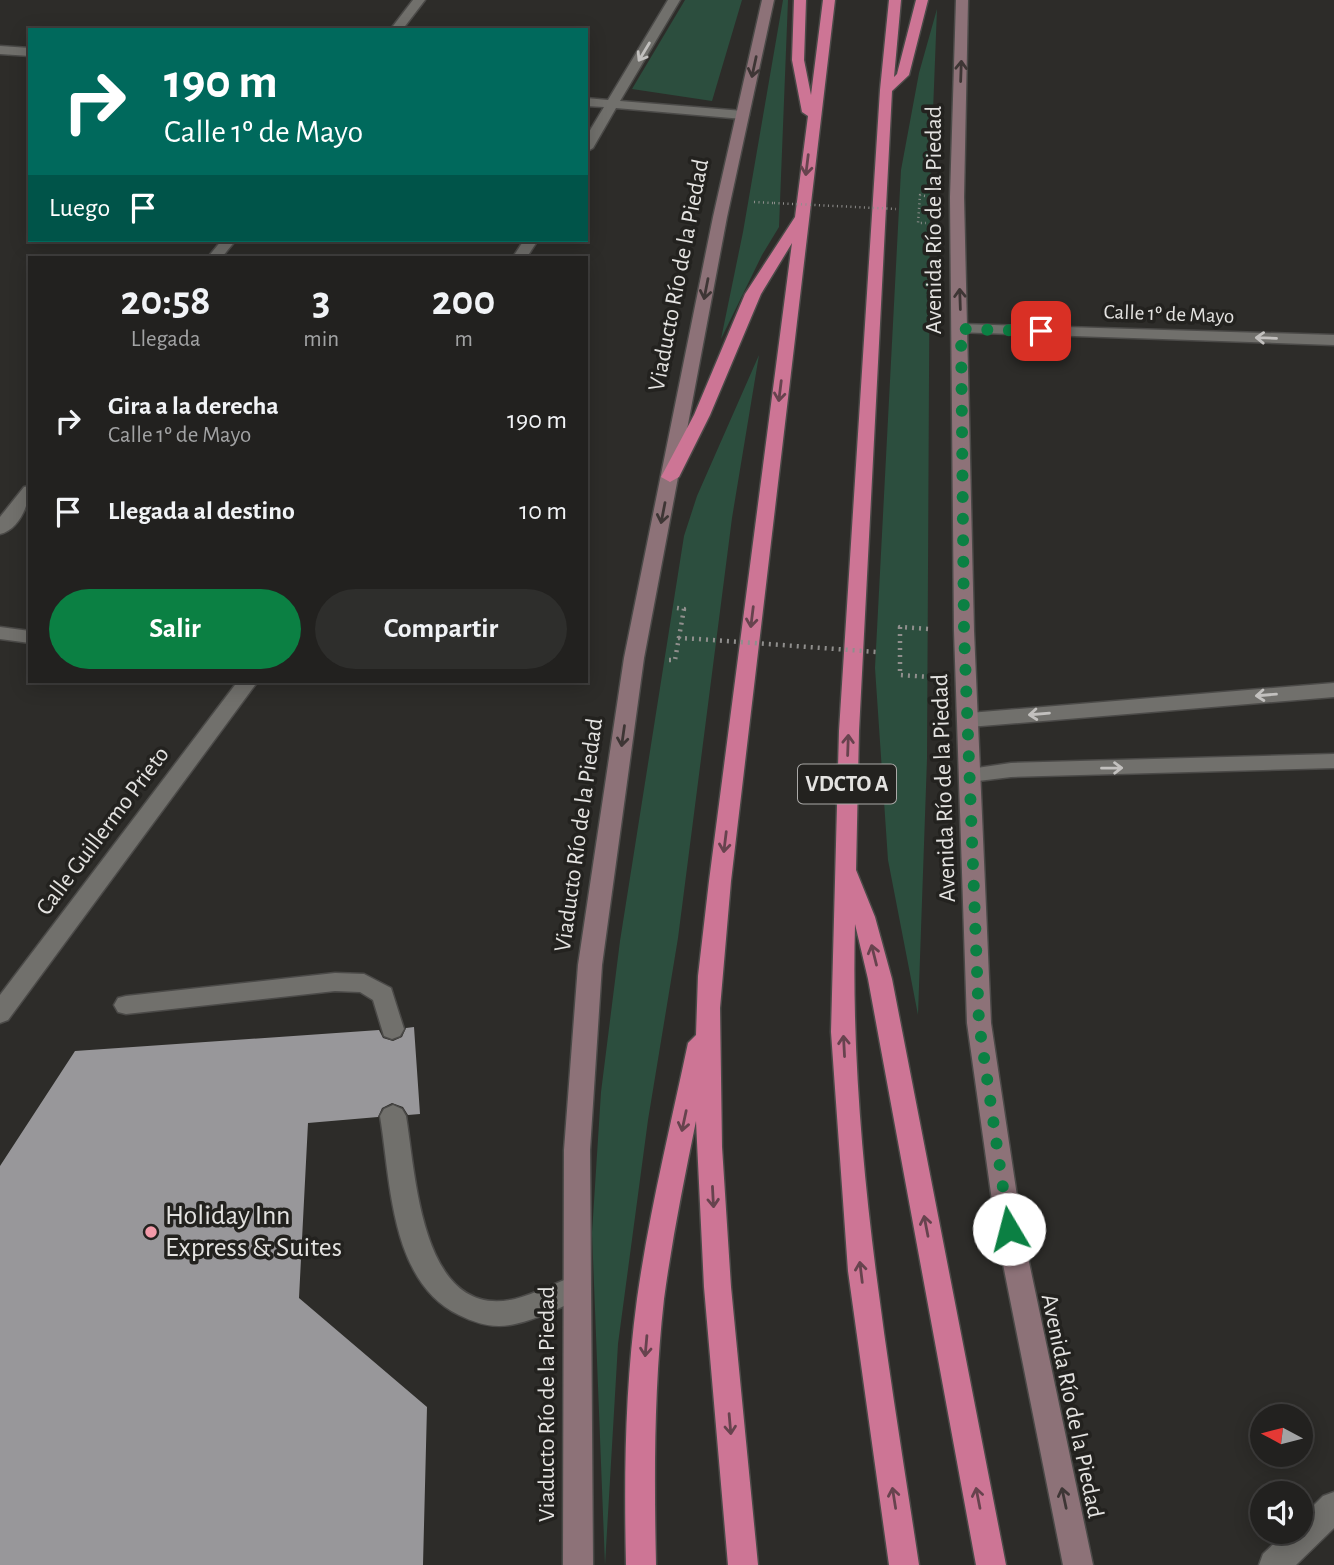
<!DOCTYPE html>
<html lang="es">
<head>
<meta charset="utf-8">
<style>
  body { margin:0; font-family:"Alegreya Sans",sans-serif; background:#2e2e2c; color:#f1f3f6; height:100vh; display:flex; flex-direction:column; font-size:26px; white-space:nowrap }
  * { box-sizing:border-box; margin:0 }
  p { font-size:23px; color:#a2a3a4 }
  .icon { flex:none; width:38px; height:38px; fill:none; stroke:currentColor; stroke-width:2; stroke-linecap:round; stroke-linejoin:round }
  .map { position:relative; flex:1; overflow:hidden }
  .details { position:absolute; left:28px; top:256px; width:560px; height:427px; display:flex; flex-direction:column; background:#22211f; border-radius:0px; box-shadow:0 4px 18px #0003,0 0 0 2px #3f3e3d }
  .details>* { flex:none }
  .banner { position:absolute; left:28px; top:28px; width:560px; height:214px; border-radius:0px; box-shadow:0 4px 18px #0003,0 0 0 2px #3f3e3d; background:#00695c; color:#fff; overflow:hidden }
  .needle { width:46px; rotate:277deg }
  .tools { position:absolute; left:1250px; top:1404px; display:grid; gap:14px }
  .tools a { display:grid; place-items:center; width:63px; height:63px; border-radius:50%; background:#22211f; box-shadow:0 4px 18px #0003,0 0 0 2px #3f3e3d; font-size:35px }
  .pin { position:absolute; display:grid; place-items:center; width:60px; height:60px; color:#fff; margin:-30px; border-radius:14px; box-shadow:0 4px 10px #0006 }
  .me { position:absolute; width:77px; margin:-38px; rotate:352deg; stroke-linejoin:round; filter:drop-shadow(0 0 5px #0008) }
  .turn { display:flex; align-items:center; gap:24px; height:147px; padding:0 21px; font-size:32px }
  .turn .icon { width:91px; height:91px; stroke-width:2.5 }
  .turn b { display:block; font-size:49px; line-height:60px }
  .then { display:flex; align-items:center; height:66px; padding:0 21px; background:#0003; gap:14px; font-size:26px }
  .eta { display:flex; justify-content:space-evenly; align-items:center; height:119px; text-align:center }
  .eta b { font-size:42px; font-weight:700; line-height:49px }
  .primary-button { display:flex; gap:14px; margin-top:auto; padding:14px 21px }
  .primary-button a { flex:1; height:80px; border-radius:42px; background:#0b8043; color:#fff; font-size:28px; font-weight:700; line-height:80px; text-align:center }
  .primary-button a+a { background:#2e2e2c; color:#f1f3f6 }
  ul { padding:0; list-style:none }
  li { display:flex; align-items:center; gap:21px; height:91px; padding:0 21px }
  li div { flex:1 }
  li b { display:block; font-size:26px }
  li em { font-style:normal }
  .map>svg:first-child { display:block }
</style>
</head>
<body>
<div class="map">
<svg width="1334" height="1565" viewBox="0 0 1334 1565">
  <rect width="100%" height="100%" fill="#2d2c29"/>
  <g fill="#2c4e3e">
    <path d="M685 0H742L712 101 632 89Z"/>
    <path d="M783 0H788L779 227 762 255 721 339 743 232Z"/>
    <path d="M937 9 930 189 927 759 918 1015 888 860 875 668 901 170 919 73Z"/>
    <path d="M759 355 732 518 678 938 648 1120 618 1344 605 1565 592 1233 601 1092 620 941 684 536 697 496Z"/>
  </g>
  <path fill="#98979a" d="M414 1027 420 1114 408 1115 403 1107 392 1103 382 1108 378 1117 308 1123 299 1298 427 1407 423 1565H0V1166L75 1051 379 1030 383 1038 393 1041 402 1037 406 1028Z"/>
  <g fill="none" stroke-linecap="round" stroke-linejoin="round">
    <g stroke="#4b4a48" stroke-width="3">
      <g id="service">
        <path d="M335 973 364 974 391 988 404 1029 400 1036 392 1039 384 1036 373 1000 360 992 335 991 126 1014 118 1012 114 1005 118 998 126 996Z"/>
        <path d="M393 1105 402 1109 406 1116C416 1176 421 1321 515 1299 535 1294 555 1283 575 1276L585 1279 589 1288 585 1297C562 1306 539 1319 515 1324 495 1329 477 1324 459 1315 390 1282 391 1182 380 1116L384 1109Z"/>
      </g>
    </g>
    <g stroke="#4b4a48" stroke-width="3">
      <g id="minor">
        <path d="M413 0H425L402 30H390Z"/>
        <path d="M668 0H680L620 101 743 111 749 115 743 119 616 108 593 148 586 152V137L604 107 586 106V98L608 100Z"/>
        <path d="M0 46 30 48V56L0 54Z"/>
        <path d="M222 240H236L222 257H208Z"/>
        <path d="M524 240H538L527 257H513Z"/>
        <path d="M961 324 1334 335V345L956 332 953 329Z"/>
        <path d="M30 486C30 503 19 530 0 534V517L24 487Z"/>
        <path d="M0 627 30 631V643L0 639Z"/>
        <path d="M238 681H258L8 1020 0 1023V995Z"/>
        <path d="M1334 683V697L969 727 959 720 969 713Z"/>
        <path d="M1334 754V768L1011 777 970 782 963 780 960 775 963 770 1011 763Z"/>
        <path d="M1334 1492V1528L1296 1565H1259L1263 1554 1287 1531H1300V1519L1323 1496Z"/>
      </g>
    </g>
    <g stroke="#4b4a48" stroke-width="3">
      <g id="secondary">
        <path d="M762 0H774L727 217 644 658 602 965 590 1150 593 1565H563L564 1150 578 965 624 658 713 217Z"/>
        <path d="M956 0H968L964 197 974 631 991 1023 1022 1229 1093 1565H1063L996 1229 967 1023 954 631 950 197Z"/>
      </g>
    </g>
    <g stroke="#4b4a48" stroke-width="3">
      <g id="motorway">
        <path d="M794 0H806L804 60 811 95 823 0H835L731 881 720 1008 722 1147 731 1287 758 1565H728L704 1287 696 1121C684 1180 672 1239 664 1299 654 1387 654 1476 656 1565H626C624 1476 625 1387 637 1299 649 1213 670 1128 688 1043L696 1035 698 976 709 881 792 243 761 294 710 415 679 477 670 482 661 477 694 415 745 294 795 217 808 116 802 112 792 60Z"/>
        <path d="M889 0H901L894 77 897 74 916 0H928L909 75 892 91 859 731 856 870 875 917 892 979 1006 1565H976L868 979 855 924C849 1140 887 1353 919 1565H889L848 1271 831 1032 839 731 880 90Z"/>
      </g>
    </g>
    <g stroke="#908f8d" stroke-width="2.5" stroke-dasharray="1 3.5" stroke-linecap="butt">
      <path d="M925 196 920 195 918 223H926"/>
      <path d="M754 202 773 203"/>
    </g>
    <g stroke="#908f8d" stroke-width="4.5" stroke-dasharray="2 5" stroke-linecap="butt">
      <path d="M928 629 900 627V675L930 677"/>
      <path d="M678 638 699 639"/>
      <path d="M669 660H675L684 609 677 608"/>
    </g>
    <use href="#service" fill="#71706c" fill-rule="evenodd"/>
    <use href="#minor" fill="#71706c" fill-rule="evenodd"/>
    <use href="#secondary" fill="#8d7278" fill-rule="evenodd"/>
    <use href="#motorway" fill="#cd7595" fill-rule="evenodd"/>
    <path stroke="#908f8d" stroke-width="2.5" stroke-dasharray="1 3.5" stroke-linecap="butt" d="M774 203 896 209"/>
    <path stroke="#908f8d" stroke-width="4.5" stroke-dasharray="2 5" stroke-linecap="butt" d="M699 639 877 652"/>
  </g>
  <defs><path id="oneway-shaft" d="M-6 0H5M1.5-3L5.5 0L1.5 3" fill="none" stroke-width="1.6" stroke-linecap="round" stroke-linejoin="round" transform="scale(1.75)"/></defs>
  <g stroke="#c2c0be">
    <use href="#oneway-shaft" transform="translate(644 52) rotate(121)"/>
    <use href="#oneway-shaft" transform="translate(1266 338) rotate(-178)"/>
    <use href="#oneway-shaft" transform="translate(1266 695) rotate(175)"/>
    <use href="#oneway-shaft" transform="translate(1039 714) rotate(175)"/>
    <use href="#oneway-shaft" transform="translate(1112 768) rotate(-1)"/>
  </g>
  <g stroke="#3e3635">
    <use href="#oneway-shaft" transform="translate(754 67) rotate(102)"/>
    <use href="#oneway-shaft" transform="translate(961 71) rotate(-88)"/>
    <use href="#oneway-shaft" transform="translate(706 289) rotate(101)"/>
    <use href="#oneway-shaft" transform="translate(960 299) rotate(-92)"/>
    <use href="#oneway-shaft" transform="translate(663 513) rotate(101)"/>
    <use href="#oneway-shaft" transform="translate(623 736) rotate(98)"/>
    <use href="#oneway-shaft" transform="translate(1064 1498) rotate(-102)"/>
  </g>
  <g stroke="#67434e">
    <use href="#oneway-shaft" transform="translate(807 165) rotate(97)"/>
    <use href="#oneway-shaft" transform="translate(780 391) rotate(97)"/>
    <use href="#oneway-shaft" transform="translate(752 617) rotate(97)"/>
    <use href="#oneway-shaft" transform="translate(848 745) rotate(-88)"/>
    <use href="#oneway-shaft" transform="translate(725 842) rotate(97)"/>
    <use href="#oneway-shaft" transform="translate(874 955) rotate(-104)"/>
    <use href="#oneway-shaft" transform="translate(844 1046) rotate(-93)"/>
    <use href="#oneway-shaft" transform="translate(684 1121) rotate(102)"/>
    <use href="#oneway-shaft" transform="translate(713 1197) rotate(87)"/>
    <use href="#oneway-shaft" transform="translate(926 1226) rotate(-101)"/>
    <use href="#oneway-shaft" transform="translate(861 1272) rotate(-97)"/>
    <use href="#oneway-shaft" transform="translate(646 1346) rotate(95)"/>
    <use href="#oneway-shaft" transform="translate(730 1424) rotate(85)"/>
    <use href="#oneway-shaft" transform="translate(894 1498) rotate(-99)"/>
    <use href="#oneway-shaft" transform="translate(978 1498) rotate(-101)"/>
  </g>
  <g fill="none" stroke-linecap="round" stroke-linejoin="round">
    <path stroke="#0b8043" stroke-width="12" stroke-dasharray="0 21.6" d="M1009 1229 979 1023 964 631 961 329 1041 331"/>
  </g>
  <circle fill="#f39aa9" stroke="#23221f" stroke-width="2.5" cx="151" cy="1232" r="7"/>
  <g text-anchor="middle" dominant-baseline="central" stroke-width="7" stroke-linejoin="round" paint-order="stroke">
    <g font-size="21" fill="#e4e3e1" stroke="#23221f">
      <text transform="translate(1169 314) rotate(2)">Calle 1º de Mayo</text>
    </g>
    <rect fill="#23221f" stroke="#aaa9a7" stroke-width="2" x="798" y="764.5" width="98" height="39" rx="5"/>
    <g font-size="23" font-weight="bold" fill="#e4e3e1">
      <text x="847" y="784">VDCTO A</text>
    </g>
    <g font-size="24" fill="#e4e3e1" stroke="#23221f">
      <text transform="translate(934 220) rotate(-90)">Avenida Río de la Piedad</text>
      <text transform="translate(679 275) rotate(-79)">Viaducto Río de la Piedad</text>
      <text transform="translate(944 788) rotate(-92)">Avenida Río de la Piedad</text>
      <text transform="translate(103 831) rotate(-53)">Calle Guillermo Prieto</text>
      <text transform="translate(579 835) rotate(-82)">Viaducto Río de la Piedad</text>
      <text transform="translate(547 1404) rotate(-90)">Viaducto Río de la Piedad</text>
      <text transform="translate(1072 1406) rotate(78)">Avenida Río de la Piedad</text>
    </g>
    <g font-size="28" fill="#e4e3e1" stroke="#23221f" text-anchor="start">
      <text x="165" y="1216">Holiday Inn<tspan x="165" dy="32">Express &amp; Suites</tspan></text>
    </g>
  </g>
</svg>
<div class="tools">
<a><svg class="needle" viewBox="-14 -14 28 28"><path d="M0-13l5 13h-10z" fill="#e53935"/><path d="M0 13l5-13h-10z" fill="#a2a3a4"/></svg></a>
<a><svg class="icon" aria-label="sound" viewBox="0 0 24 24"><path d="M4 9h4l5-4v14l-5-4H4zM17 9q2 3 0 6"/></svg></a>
</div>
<div class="pin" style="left:1041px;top:331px;background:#d93025"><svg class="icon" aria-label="arrive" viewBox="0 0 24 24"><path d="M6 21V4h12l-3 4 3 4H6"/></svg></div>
<svg class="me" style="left:1009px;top:1229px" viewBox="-20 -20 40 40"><circle r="19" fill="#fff"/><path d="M0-13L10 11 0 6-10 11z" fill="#0b8043"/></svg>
<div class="banner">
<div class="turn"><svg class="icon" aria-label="right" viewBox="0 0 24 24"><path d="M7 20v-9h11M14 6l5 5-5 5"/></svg><div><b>190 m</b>Calle 1º de Mayo</div></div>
<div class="then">Luego<svg class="icon" aria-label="arrive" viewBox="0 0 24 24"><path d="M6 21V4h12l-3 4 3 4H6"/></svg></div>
</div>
<section class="details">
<div class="eta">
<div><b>20:58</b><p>Llegada</p></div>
<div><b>3</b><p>min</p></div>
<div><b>200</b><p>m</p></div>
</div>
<ul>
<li><svg class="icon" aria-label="right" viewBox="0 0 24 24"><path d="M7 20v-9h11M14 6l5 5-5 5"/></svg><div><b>Gira a la derecha</b><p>Calle 1º de Mayo</p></div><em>190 m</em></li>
<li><svg class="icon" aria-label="arrive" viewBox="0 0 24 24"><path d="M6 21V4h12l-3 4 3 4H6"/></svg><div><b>Llegada al destino</b></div><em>10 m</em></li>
</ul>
<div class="primary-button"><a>Salir</a><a>Compartir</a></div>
</section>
</div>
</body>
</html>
